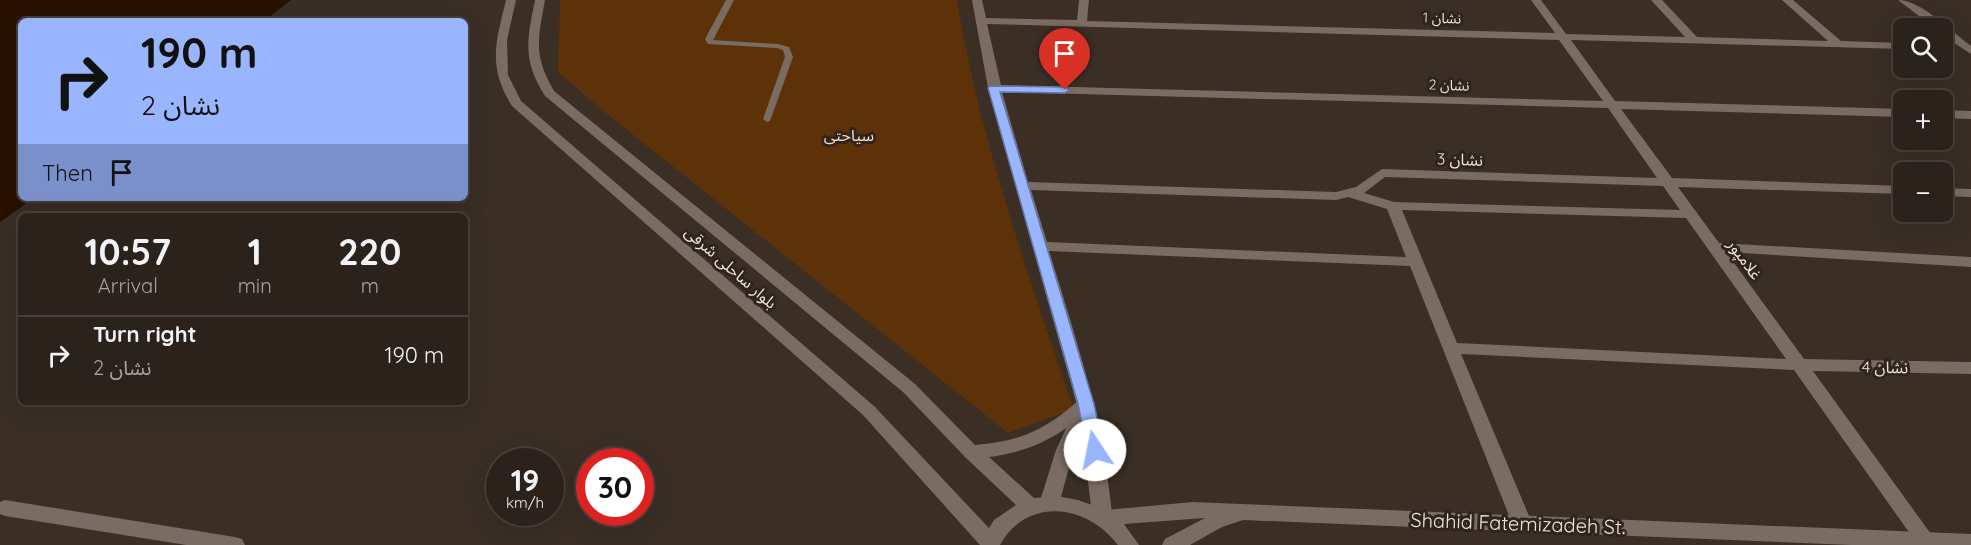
<!DOCTYPE html>
<html lang="en">
<head>
<meta charset="utf-8">
<style>
  body { margin:0; font-family:Quicksand,"Noto Sans Arabic",sans-serif; background:#342a25; color:#f1f3f6; height:100vh; display:flex; flex-direction:column; font-size:22px; white-space:nowrap }
  * { box-sizing:border-box; margin:0 }
  p { font-size:20px; color:#a6a4a3 }
  .icon { flex:none; width:33px; height:33px; fill:none; stroke:currentColor; stroke-width:2; stroke-linecap:round; stroke-linejoin:round }
  .map { position:relative; flex:1; overflow:hidden }
  .side { position:absolute; left:18px; top:213px; width:450px; height:192px; display:flex; flex-direction:column; background:#2c221c; border-radius:9px; box-shadow:0 6px 24px #0002,0 0 0 2px #483f3b }
  .side>* { flex:none }
  .banner { position:absolute; left:18px; top:18px; width:450px; height:183px; border-radius:9px; box-shadow:0 6px 24px #0002,0 0 0 2px #483f3b; background:#99b5fd; color:#111; overflow:hidden }
  .controls { position:absolute; left:1893px; top:18px; display:grid; gap:12px }
  .controls a { display:grid; place-items:center; width:60px; height:60px; border-radius:9px; background:#2c221c; box-shadow:0 6px 24px #0002,0 0 0 2px #483f3b; font-size:30px }
  .speed { position:absolute; left:486px; top:448px; display:flex; gap:12px; font-size:30px; font-weight:700; text-align:center }
  .speed>* { display:grid; place-content:center; width:78px; height:78px; border-radius:50%; background:#2c221c; box-shadow:0 6px 24px #0002,0 0 0 2px #483f3b; line-height:1 }
  .speed small { font-size:15px; font-weight:400 }
  .speed .limit { border:9px solid #d22; background:#fff; color:#111 }
  .pin { position:absolute; display:grid; place-items:center; width:51px; height:51px; color:#fff; margin:-62px -26px; border-radius:50% 50% 50% 0; rotate:-45deg; box-shadow:0 0 6px #0007 }
  .pin .icon { rotate:45deg }
  .me { position:absolute; width:66px; margin:-33px; rotate:349deg; stroke-linejoin:round; filter:drop-shadow(0 0 4px #0008) }
  .turn { display:flex; align-items:center; gap:21px; height:126px; padding:0 24px; font-size:27px }
  .turn .icon { width:78px; height:78px; stroke-width:2.5 }
  .turn b { display:block; font-size:42px; line-height:51px }
  .then { display:flex; align-items:center; height:57px; padding:0 24px; background:#0003; gap:12px; font-size:22px }
  .eta { display:flex; justify-content:space-evenly; align-items:center; height:102px; text-align:center }
  .eta b { font-size:36px; font-weight:700; line-height:42px }
  ul { padding:0; list-style:none }
  li { display:flex; align-items:center; gap:18px; height:78px; padding:0 24px; border-top:2px solid #483f3b }
  li div { flex:1 }
  li b { display:block; font-size:22px }
  li em { font-style:normal }
  .map>svg:first-child { display:block }
</style>
</head>
<body>
<div class="map">
<svg width="1971" height="545" viewBox="0 0 1971 545">
  <rect width="100%" height="100%" fill="#3a2e25"/>
  <path fill="#5d3209" d="M560 0H957C980 139 1028 275 1074 409L1008 433 602 110 558 72Z"/>
  <path fill="#281100" d="M0 0H291L264 21H21V198H34L0 222Z"/>
  <g fill="none" stroke-linecap="round" stroke-linejoin="round">
    <path fill="#7a6c62" fill-rule="evenodd" d="M726 0H734L713 40 778 44 789 47 793 57 770 121 767 122 763 119 785 57 783 50 777 48 708 44 705 39Z"/>
    <g fill="#7a6c62" fill-rule="evenodd">
      <path d="M972 0H982L986 18 1077 20 1079 0H1089L1087 21 1555 33 1531 0H1541L1566 34 1685 37 1651 0H1662L1697 37 1828 41 1782 0H1793L1841 41 1904 43V49L1571 40 1615 101 1904 109V117L1621 109 1672 178 1904 186V194L1678 187 1719 243 1971 257V267L1726 252 1804 359 1971 362V374L1813 371 1939 545H1918L1794 370 1461 354 1532 523 1529 528 1522 531 1515 528 1512 523 1410 266 1049 251C1076 338 1104 424 1112 515L1109 520 1102 523 1095 520 1092 515 1082 431 1074 450 1059 504 1056 509 1049 511 1042 509 1039 504 1056 450 1077 405 988 88ZM987 24 1559 40 1603 101 1001 85ZM1002 92 1608 108 1657 178 1382 169 1356 187 1336 192 1028 182ZM1385 177 1663 186 1680 210 1394 202 1364 193ZM1031 190 1336 200 1348 197 1387 209 1406 257 1047 242ZM1402 210 1686 218 1786 359 1457 343Z"/>
      <path d="M1898 0C1921 0 1952 32 1971 46V54L1942 35V28H1935Z"/>
      <path d="M1942 110 1971 111V119L1942 118Z"/>
      <path d="M1942 188 1971 189V197L1942 196Z"/>
      <path d="M5 500 235 537 242 539 245 545H186L5 516 0 514V502Z"/>
    </g>
    <path fill="#7a6c62" fill-rule="evenodd" d="M506 0H516L507 40 508 75 521 101 875 407 989 528 994 520 1016 505 965 457 903 392 545 96C522 60 527 40 535 0H545C538 39 533 55 554 91L915 384 975 445C1021 441 1046 430 1080 399H1092L1095 403 1092 407C1061 436 1031 452 989 457L1034 498 1057 496 1078 500 1106 510 1193 502 1971 534V545H1851L1243 520 1222 527 1190 545H1162L1165 539 1205 518 1124 524 1139 545H1118C1087 504 1027 496 1000 545H980L863 415 512 106C487 66 496 42 506 0Z"/>
  </g>
  <path fill="#99b5fd" stroke="#6376a4" stroke-width="1.5" d="M990 86 1065 87 1070 90 1065 93 1000 92 1094 404 1104 450 1095 456 1087 450 1078 404 988 88Z"/>
  <g text-anchor="middle" dominant-baseline="central" stroke-width="6" stroke-linejoin="round" paint-order="stroke">
    <g font-size="14" fill="#ede4df" stroke="#30241c">
      <text transform="translate(1442 18) rotate(2)">نشان 1</text>
      <text transform="translate(1449 85) rotate(2)">نشان 2</text>
    </g>
    <g font-size="16" fill="#f9dac4" stroke="#30241c">
      <text x="849" y="135">سیاحتی</text>
    </g>
    <g font-size="16" fill="#ede4df" stroke="#30241c">
      <text transform="translate(1460 159) rotate(2)">نشان 3</text>
      <text transform="translate(1745 259) rotate(54)">غلامپور</text>
      <text transform="translate(731 267) rotate(41)">بلوار ساحلی شرقی</text>
      <text transform="translate(1885 367) rotate(1)">نشان 4</text>
    </g>
    <g font-size="20" fill="#ede4df" stroke="#30241c">
      <text transform="translate(1518 523) rotate(2)">Shahid Fatemizadeh St.</text>
    </g>
  </g>
</svg>
<div class="controls">
<a><svg class="icon" aria-label="search" viewBox="0 0 24 24"><circle cx="10" cy="10" r="6"/><path d="M15 15l6 6"/></svg></a>
<a>+</a>
<a>−</a>
</div>
<div class="speed"><div>19<small>km/h</small></div><div class="limit">30</div></div>
<div class="pin" style="left:1065px;top:90px;background:#d93025"><svg class="icon" aria-label="arrive" viewBox="0 0 24 24"><path d="M6 21V4h12l-3 4 3 4H6"/></svg></div>
<svg class="me" style="left:1095px;top:450px" viewBox="-20 -20 40 40"><circle r="19" fill="#fff"/><path d="M0-13L10 11 0 6-10 11z" fill="#99b5fd"/></svg>
<div class="banner">
<div class="turn"><svg class="icon" aria-label="right" viewBox="0 0 24 24"><path d="M7 20v-9h11M14 6l5 5-5 5"/></svg><div><b>190 m</b>نشان 2</div></div>
<div class="then">Then<svg class="icon" aria-label="arrive" viewBox="0 0 24 24"><path d="M6 21V4h12l-3 4 3 4H6"/></svg></div>
</div>
<section class="side">
<div class="eta">
<div><b>10:57</b><p>Arrival</p></div>
<div><b>1</b><p>min</p></div>
<div><b>220</b><p>m</p></div>
</div>
<ul>
<li><svg class="icon" aria-label="right" viewBox="0 0 24 24"><path d="M7 20v-9h11M14 6l5 5-5 5"/></svg><div><b>Turn right</b><p>نشان 2</p></div><em>190 m</em></li>
</ul>
</section>
</div>
</body>
</html>
